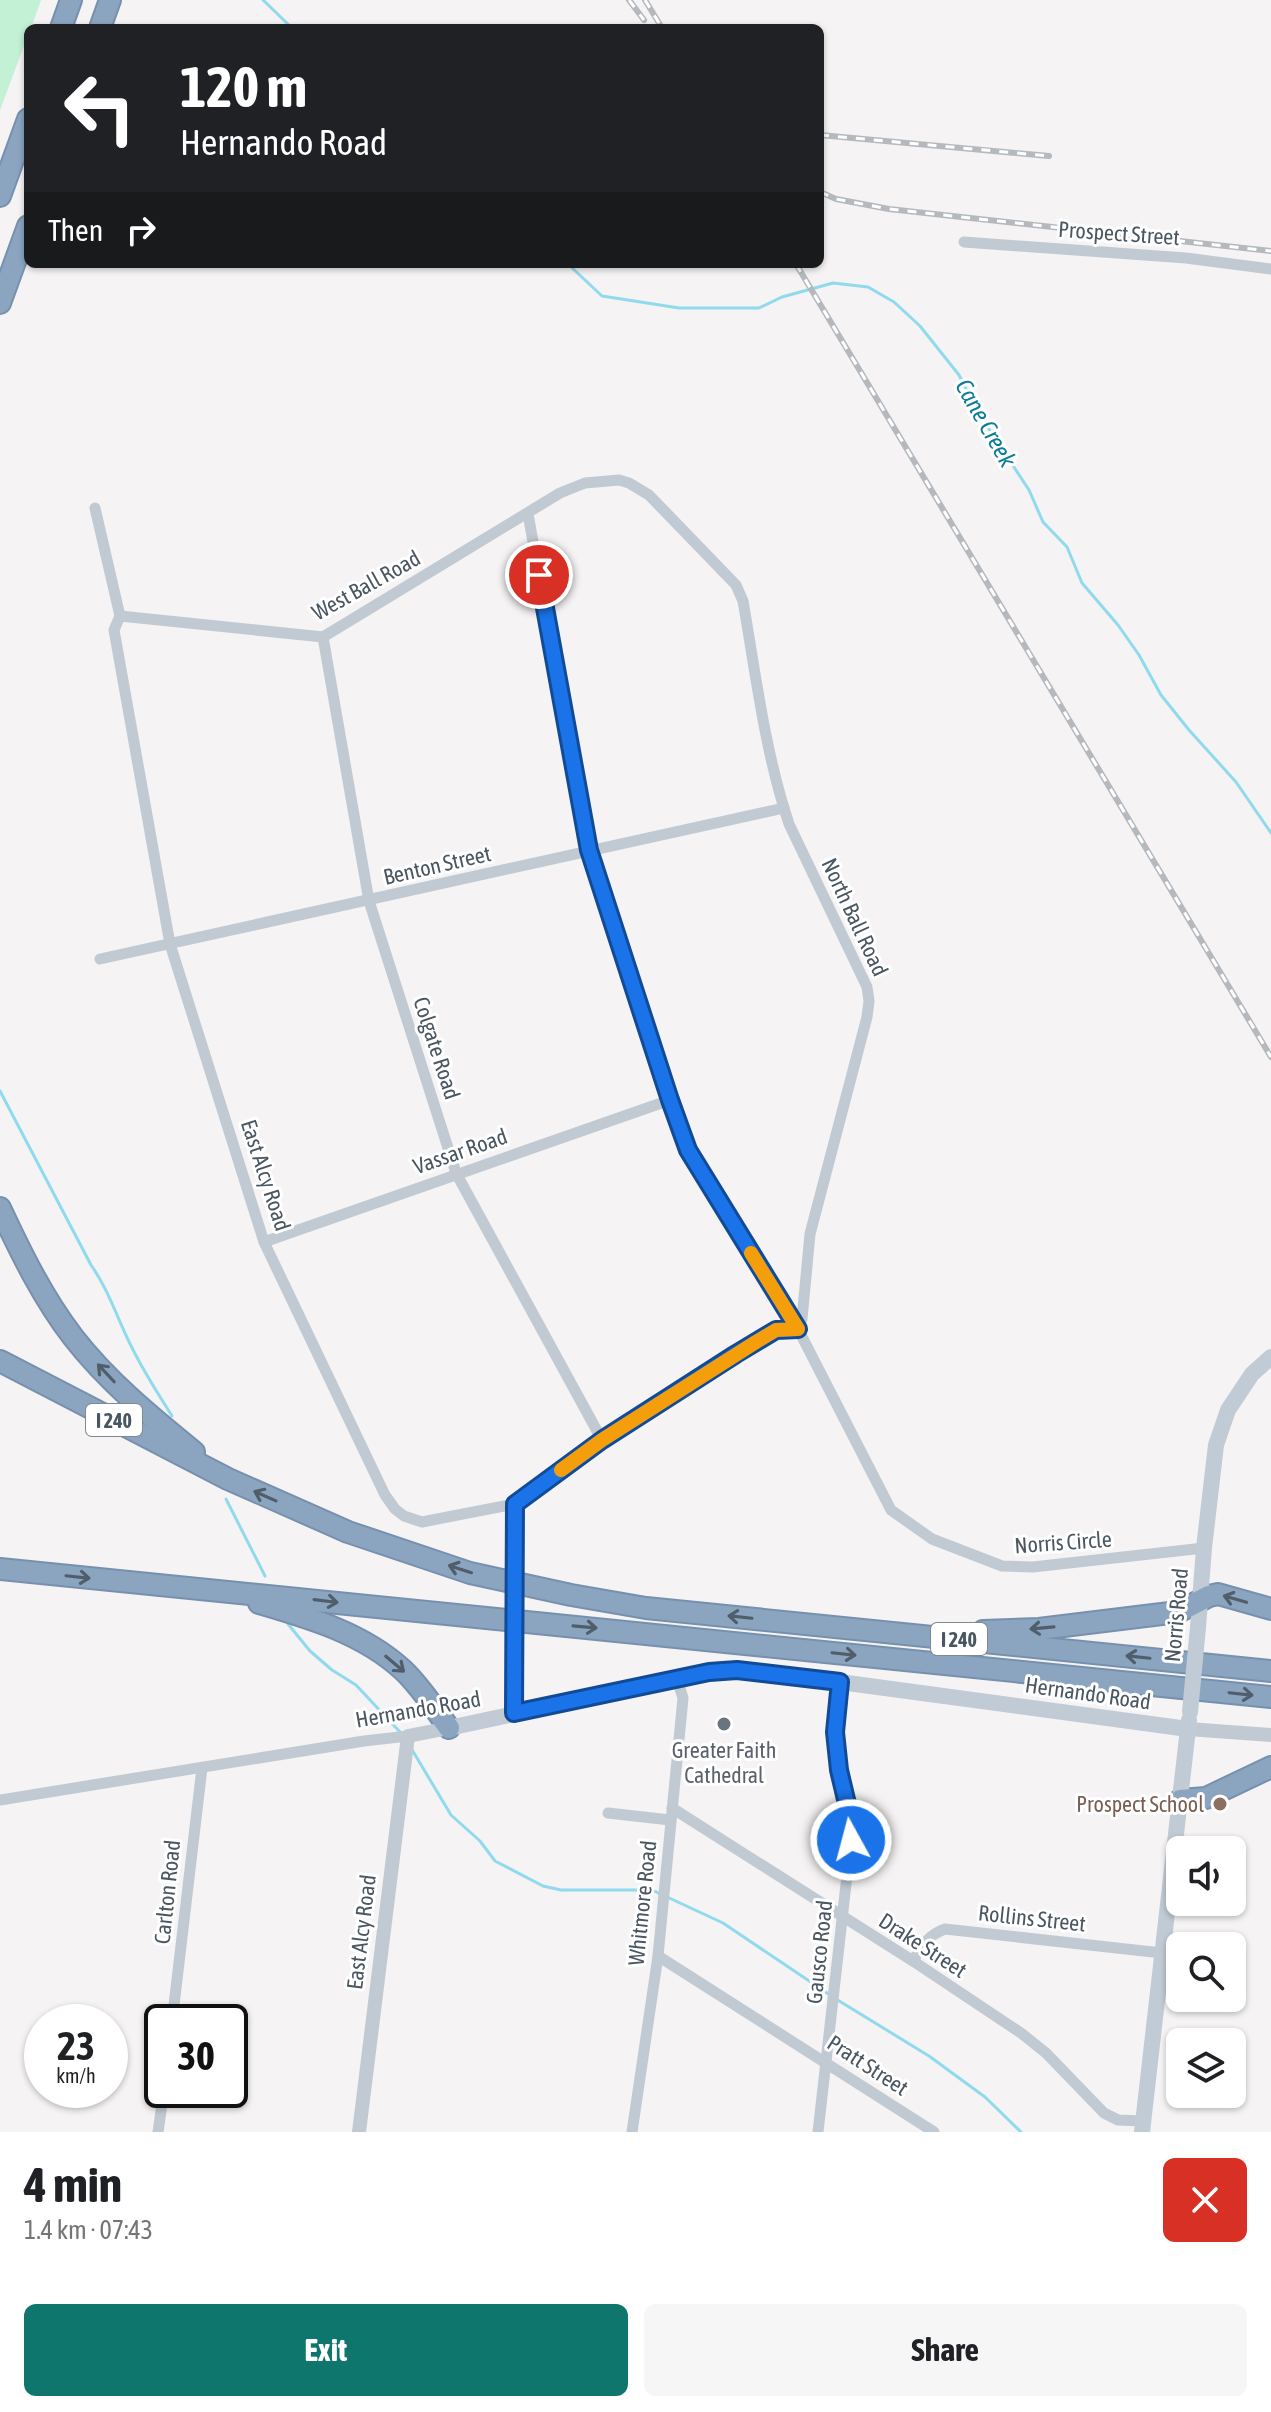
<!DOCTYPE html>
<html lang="en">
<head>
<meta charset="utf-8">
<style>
  body { margin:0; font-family:"Asap Condensed",sans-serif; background:#f6f6f6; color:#202124; height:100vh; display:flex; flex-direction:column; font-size:30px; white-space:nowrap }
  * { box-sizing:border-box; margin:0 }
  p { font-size:26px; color:#757577 }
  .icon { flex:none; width:44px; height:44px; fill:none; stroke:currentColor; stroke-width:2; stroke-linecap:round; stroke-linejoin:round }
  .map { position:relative; height:2132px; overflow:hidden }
  .panel { display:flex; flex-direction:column; background:#fff; flex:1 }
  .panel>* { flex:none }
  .guide { position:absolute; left:24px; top:24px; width:800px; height:244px; border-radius:12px; box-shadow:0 2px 6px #0004; background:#202124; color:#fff; overflow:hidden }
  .tools { position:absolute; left:1166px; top:1836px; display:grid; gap:16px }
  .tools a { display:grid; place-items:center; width:80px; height:80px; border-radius:12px; background:#fff; box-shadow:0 2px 6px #0004; font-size:40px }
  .speed { position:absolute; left:24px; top:2004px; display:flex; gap:16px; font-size:40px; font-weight:700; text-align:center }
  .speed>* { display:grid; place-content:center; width:104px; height:104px; border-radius:50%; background:#fff; box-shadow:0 2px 6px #0004; line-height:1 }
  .speed small { font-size:20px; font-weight:400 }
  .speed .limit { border:4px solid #111; border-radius:12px; background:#fff; color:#111 }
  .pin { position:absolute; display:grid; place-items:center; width:68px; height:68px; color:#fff; margin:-34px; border:4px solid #fff; border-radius:50%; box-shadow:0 2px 8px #0007 }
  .me { position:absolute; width:88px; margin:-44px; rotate:353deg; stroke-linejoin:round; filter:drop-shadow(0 0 6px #0008) }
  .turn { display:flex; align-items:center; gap:28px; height:168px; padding:0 24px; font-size:36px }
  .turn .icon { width:104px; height:104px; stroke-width:2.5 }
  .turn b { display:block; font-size:56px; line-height:68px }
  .then { display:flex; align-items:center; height:76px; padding:0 24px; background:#0003; gap:16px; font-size:30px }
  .round { display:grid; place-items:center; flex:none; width:84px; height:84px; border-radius:12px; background:#f6f6f6 }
  .head { display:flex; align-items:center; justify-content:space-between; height:136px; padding:0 24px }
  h1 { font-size:48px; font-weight:700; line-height:60px }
  .primary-button { display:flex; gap:16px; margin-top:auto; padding:16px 24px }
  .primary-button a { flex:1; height:92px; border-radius:12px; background:#0f766e; color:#fff; font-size:32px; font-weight:700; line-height:92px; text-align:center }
  .primary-button a+a { background:#f6f6f6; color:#202124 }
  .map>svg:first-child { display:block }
</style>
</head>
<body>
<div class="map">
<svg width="1271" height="2132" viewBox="0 0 1271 2132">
  <rect width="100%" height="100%" fill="#f5f3f3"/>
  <path fill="#c3f1d5" d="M0 0H41L31 28H28V35L0 110Z"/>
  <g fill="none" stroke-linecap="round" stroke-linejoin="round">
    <g stroke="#90daee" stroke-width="3">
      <path d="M263 0 292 28"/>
      <path d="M568 264 602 296 679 308H759L782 297 833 283 868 287 894 302 920 326 959 375 979 414 1029 490 1043 522 1067 547 1082 583 1118 625 1139 655 1161 695 1189 730 1236 782 1271 833"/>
      <path d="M0 1091 91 1265C107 1288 114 1309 125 1333 138 1362 155 1389 172 1416"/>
      <path d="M226 1499 265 1576"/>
      <path d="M288 1624 310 1651 332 1670 356 1685 400 1732"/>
      <path d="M411 1748 451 1815 480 1841 495 1861 543 1886 561 1890H652L723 1923 830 1995"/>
      <path d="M836 1999 929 2056 985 2097 1021 2132"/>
    </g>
    <g stroke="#7690ad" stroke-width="24">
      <g id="motorway">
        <path d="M61 28 71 0"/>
        <path d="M100 28 110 0"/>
        <path d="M0 196 28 119"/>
        <path d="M0 303 28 226"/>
        <path d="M0 1208C21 1253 43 1298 73 1337 107 1381 151 1417 194 1452"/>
        <path d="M0 1361 228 1479 348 1532 470 1573 571 1595 646 1608 1271 1671"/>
        <path d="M0 1569 1271 1697"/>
        <path d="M259 1603C310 1618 363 1633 403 1670 421 1687 434 1708 449 1728"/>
        <path d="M983 1631 1039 1629 1178 1612 1209 1596 1218 1594 1271 1609"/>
        <path d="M1180 1800 1206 1798 1271 1767"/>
      </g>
    </g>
    <g stroke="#c1cad2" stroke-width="11">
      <path d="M964 242 1186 258 1271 269"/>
      <path d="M95 508 120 616 114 630 170 944 264 1242 385 1495 395 1509 404 1516 422 1522 515 1504 602 1440 736 1354 776 1330 798 1329"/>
      <path d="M528 514 589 850 670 1100 688 1150 798 1329"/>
      <path d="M120 616 323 637 560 493 585 483 619 480 629 483 649 495 736 585 743 601C756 676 765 752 789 824L867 987 869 1001 867 1017 810 1234 802 1319 798 1329 891 1510 932 1539 1002 1566 1033 1567 1204 1548"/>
      <path d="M323 637 369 901 456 1173 602 1440"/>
      <path d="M100 959 784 808"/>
      <path d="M264 1242 670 1100"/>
      <path d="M515 1564V1504"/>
      <path d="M514 1713 515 1643"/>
      <path d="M0 1800 364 1741 408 1736"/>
      <path d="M672 1808 913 1961 1021 2033 1046 2053 1104 2113 1118 2120 1143 2121"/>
      <path d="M608 1813 670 1820"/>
      <path d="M658 1956 934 2132"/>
      <path d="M913 1961C922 1946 928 1935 945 1929L1162 1953"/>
      <path d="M172 2022 202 1768"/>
      <path d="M158 2132 164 2090"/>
      <path d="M632 2132 658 1956 683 1698 677 1679"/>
      <path d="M818 2132 851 1840 848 1808 839 1770 835 1732 840 1682"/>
    </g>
    <g stroke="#c1cad2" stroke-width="14">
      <path d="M1188 1729 1271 1735"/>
      <path d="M359 2132 408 1736 449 1728"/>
    </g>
    <g stroke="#c1cbd6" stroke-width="16">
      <path d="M1198 1627 1204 1548 1216 1445 1228 1410 1252 1374 1271 1357"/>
      <path d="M449 1728 709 1672 737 1670 840 1682 1188 1729"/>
      <path d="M1142 2132 1189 1720"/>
    </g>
    <use href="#motorway" stroke="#8ba5c1" stroke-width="20"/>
    <g stroke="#b5b8bd" stroke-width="6">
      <g id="rail">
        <path d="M629 0 644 20"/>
        <path d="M645 0 662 28"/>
        <path d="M820 135 1049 156"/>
        <path d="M820 192 836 199 889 209 1271 251"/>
        <path d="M796 264 1271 1057"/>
      </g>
    </g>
    <use href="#rail" stroke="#fff" stroke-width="3" stroke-dasharray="9" stroke-linecap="butt"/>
    <path stroke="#c1cad2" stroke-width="11" d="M515 1643V1564"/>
    <path stroke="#c1cbd6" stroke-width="16" d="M1190 1712 1198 1627"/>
  </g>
  <defs><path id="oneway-shaft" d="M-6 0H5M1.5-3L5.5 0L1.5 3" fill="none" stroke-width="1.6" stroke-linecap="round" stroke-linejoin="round" transform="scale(2)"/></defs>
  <g stroke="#505e6b">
    <use href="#oneway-shaft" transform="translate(106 1373) rotate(-133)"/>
    <use href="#oneway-shaft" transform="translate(265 1496) rotate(-156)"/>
    <use href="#oneway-shaft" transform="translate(460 1569) rotate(-162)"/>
    <use href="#oneway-shaft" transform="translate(78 1577) rotate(6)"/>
    <use href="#oneway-shaft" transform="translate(1235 1599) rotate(-164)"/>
    <use href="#oneway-shaft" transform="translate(326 1601) rotate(7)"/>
    <use href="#oneway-shaft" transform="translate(740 1617) rotate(-174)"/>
    <use href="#oneway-shaft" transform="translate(585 1627) rotate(5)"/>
    <use href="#oneway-shaft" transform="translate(1042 1628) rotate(175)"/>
    <use href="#oneway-shaft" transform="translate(844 1654) rotate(6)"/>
    <use href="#oneway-shaft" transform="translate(1138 1657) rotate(-174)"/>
    <use href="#oneway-shaft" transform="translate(395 1664) rotate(40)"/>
    <use href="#oneway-shaft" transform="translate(1241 1694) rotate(6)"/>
  </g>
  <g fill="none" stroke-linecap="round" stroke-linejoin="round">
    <g stroke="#114b97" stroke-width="20">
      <path id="route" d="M539 575 589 850 670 1100 688 1150 798 1329 776 1330 736 1354 602 1440 515 1504 514 1713 709 1672 737 1670 840 1682 835 1732 839 1770 848 1808 851 1840"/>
    </g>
    <use href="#route" stroke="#1a73e8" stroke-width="14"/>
    <path stroke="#f59e0b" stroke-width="14" d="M561 1470 602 1440 756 1342 776 1330 798 1329 751 1253"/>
  </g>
  <circle fill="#6b7280" stroke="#fff" stroke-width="3" cx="724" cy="1724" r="8"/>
  <circle fill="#8d6e63" stroke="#fff" stroke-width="3" cx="1220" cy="1804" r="8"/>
  <g text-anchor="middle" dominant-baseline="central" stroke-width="6" stroke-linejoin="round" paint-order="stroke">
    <g fill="#fff" stroke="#808990" stroke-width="2">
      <rect x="86" y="1404" width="56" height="32" rx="6"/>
      <rect x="931" y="1623" width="56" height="32" rx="6"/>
    </g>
    <g font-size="20" font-weight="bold" fill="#4a5661">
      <text x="114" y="1420">I 240</text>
      <text x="959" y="1639">I 240</text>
    </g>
    <g font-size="22" fill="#4a5661" stroke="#fff">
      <text transform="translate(1119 233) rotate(4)">Prospect Street</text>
      <text transform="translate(366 585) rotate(-29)">West Ball Road</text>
      <text transform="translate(437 865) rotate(-13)">Benton Street</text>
      <text transform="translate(855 917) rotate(65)">North Ball Road</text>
      <text transform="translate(437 1048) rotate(72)">Colgate Road</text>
      <text transform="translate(460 1151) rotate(-19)">Vassar Road</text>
      <text transform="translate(266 1175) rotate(72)">East Alcy Road</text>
      <text transform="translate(1063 1542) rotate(-4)">Norris Circle</text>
      <text transform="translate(1176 1615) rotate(-85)">Norris Road</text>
      <text transform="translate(1088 1693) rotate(8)">Hernando Road</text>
      <text transform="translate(418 1709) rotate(-10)">Hernando Road</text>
      <text transform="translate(167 1892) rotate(-84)">Carlton Road</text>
      <text transform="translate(642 1903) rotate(-84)">Whitmore Road</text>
      <text transform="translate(1032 1918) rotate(6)">Rollins Street</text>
      <text transform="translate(361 1932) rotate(-83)">East Alcy Road</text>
      <text transform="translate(923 1945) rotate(33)">Drake Street</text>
      <text transform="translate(819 1952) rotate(-84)">Gausco Road</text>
      <text transform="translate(868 2065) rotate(33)">Pratt Street</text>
    </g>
    <g font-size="22" fill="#5b616d" stroke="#fff">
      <text x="724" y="1750">Greater Faith<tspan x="724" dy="25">Cathedral</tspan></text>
    </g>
    <g font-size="22" fill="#785e54" stroke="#fff" text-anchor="end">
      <text x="1204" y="1804">Prospect School</text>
    </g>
    <g font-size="24" font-style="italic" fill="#0c7c9b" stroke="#fff">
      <text transform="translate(986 423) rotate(60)">Cane Creek</text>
    </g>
  </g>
</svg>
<div class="tools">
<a><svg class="icon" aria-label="sound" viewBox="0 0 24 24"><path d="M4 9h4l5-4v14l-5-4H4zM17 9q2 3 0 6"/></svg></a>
<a><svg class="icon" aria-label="search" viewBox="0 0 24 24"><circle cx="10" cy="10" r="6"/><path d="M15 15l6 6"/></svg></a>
<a><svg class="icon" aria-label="layers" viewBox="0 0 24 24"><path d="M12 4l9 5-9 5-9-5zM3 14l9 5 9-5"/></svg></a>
</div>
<div class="speed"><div>23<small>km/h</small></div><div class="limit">30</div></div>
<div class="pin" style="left:539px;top:575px;background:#d93025"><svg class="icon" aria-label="arrive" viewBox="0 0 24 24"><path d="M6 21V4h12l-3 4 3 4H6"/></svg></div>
<svg class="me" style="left:851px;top:1840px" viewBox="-20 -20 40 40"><circle r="17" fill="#1a73e8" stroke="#fff" stroke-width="3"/><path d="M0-11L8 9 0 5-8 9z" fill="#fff"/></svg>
<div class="guide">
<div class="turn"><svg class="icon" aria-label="left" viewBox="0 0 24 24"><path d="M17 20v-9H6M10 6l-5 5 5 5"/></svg><div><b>120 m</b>Hernando Road</div></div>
<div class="then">Then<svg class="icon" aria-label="right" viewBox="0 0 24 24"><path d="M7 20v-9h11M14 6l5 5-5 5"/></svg></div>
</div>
</div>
<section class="panel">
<div class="head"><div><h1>4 min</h1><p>1.4 km · 07:43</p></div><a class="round" style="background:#d93025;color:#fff"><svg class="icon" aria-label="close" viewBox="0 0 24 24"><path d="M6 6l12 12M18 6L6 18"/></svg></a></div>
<div class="primary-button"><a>Exit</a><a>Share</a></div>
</section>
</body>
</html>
